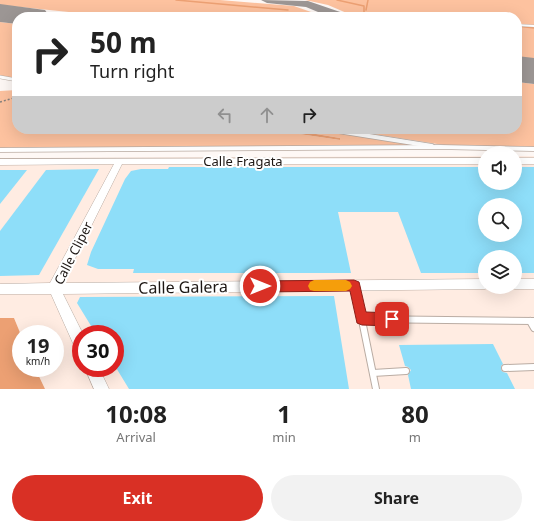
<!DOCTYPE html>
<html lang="en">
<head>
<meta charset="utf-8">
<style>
  body { margin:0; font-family:"Noto Sans",sans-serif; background:#f2f2f2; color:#222; height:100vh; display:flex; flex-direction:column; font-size:15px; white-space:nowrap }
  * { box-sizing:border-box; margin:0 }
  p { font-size:13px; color:#767676 }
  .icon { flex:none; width:22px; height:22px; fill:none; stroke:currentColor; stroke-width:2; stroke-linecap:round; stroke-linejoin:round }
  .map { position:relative; height:389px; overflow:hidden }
  .sheet { display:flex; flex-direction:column; background:#fff; flex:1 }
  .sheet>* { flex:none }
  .top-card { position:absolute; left:12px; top:12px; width:510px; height:122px; border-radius:16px; box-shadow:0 4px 16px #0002; background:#fff; color:#222; overflow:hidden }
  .fabs { position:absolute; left:478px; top:146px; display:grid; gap:8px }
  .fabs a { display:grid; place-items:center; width:44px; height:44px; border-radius:50%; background:#fff; box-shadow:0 4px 16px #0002; font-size:20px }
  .speed { position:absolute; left:12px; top:325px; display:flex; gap:8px; font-size:20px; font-weight:700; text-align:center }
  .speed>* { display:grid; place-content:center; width:52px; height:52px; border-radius:50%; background:#fff; box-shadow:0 4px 16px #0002; line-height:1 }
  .speed small { font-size:10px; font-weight:400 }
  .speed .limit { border:6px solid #d22; background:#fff; color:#111 }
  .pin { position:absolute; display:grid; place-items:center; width:34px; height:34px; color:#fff; margin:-17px; border-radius:8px; box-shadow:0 2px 6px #0006 }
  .me { position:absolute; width:44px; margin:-22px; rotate:90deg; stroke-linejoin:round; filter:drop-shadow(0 0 3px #0008) }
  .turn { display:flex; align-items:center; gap:14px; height:84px; padding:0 12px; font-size:18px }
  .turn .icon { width:52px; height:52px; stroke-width:2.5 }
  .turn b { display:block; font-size:28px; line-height:34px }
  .lanes { display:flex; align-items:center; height:38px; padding:0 12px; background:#0003; justify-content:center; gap:20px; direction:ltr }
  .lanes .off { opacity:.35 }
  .eta { display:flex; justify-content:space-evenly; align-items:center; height:68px; text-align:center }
  .eta b { font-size:24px; font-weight:700; line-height:28px }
  .primary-button { display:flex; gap:8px; margin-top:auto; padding:8px 12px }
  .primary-button a { flex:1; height:46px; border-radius:24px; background:#d93025; color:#fff; font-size:16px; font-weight:700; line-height:46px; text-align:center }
  .primary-button a+a { background:#f2f2f2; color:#222 }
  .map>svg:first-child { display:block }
</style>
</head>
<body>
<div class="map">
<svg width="534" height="389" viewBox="0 0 534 389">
  <rect width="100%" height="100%" fill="#fef8f5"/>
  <path fill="#ffece2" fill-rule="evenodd" d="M485 156V183H515V156H534V389H45L35 368H55V334L21 335 14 318H0V158ZM485 205H515V235H485ZM485 257H515V287H485ZM81 334H115V368H81Z"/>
  <g fill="#fdc29f">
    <path d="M0 0H220L294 6 311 12 314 17H118L0 5Z"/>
    <path d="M305 0H534V59L517 57V17H356L328 5Z"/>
    <path d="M0 22 17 24V78L0 76Z"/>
    <path d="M517 82 534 84V147L450 146 341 129H517Z"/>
    <path d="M17 90V129H265L340 140V138L286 129H318L422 146 0 148V91Z"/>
  </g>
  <g fill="#eca073">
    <path d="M265 129H286L340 138V140Z"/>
    <path d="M0 318H14L21 335V368H35L45 389H0Z"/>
  </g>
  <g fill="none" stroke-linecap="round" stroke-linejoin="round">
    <g stroke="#eca073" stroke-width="1.5">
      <path d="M176 0 288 10"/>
      <path d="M337 0 364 6V13L401 17"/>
      <path d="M366 10 368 0"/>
      <path d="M517 26 534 28"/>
    </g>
    <path fill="#9c9694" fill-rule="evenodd" d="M261 0 308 1 346 14 347 17H330L306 7 267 3Z"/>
    <g fill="#9c9694" fill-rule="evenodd">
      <path d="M0 4 45 10 50 17H17V24L0 22Z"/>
      <path d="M517 56 534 58V84L517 82Z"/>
    </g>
  </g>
  <g fill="#8edef9" fill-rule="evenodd">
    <path d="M169 167H485V183H515V167H534V273H515V257H485V273H421L398 212H338L351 273H133L134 269H98L87 265 91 252 125 179 131 171 141 169H168ZM485 205H515V235H485Z"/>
    <path d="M99 169 39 275 0 276V231L46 170Z"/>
    <path d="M0 170H27L0 204Z"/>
    <path d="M334 296 349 389H129L115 366V334H96L77 303 80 297Z"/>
    <path d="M493 344 503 364 501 366V370L503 372 507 373 515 389H411L408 375 411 370 408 367 405 366 399 345Z"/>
  </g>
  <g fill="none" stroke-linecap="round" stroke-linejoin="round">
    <g stroke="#baaca3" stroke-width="2.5">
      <g id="service-far3">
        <path d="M402 17H424"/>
        <path d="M517 25 534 26"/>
      </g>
    </g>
    <g stroke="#baaca3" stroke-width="4">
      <path id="service-far2" d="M0 77 17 80"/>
    </g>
    <g stroke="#baaca3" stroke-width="5.5">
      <g id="service-far1">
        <path d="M325 129 432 146"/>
        <path d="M0 150 440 147 534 149"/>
      </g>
    </g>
    <g stroke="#baaca3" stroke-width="8">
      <g id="service">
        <path d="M355 286 376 389"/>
        <path d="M361 319 534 321"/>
        <path d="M530 321 534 328"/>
        <path d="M505 368 534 367"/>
        <path d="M373 373 406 371"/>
      </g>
    </g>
    <g stroke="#baaca3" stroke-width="1">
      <g id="minor">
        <path d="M485 158V164H122L63 283 485 279V287H489L485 289 63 294 83 334H81V352L76 350 51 294H0V284L50 283 114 164 0 165V159Z"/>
        <rect x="515" y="158" width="19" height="6"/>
        <path d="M515 279H534V289H515L511 288 515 287Z"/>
        <path d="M85 368H99L109 389H94Z"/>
      </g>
    </g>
    <path stroke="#86807d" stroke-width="1.5" stroke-dasharray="2 2" stroke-linecap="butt" d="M0 102 17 97"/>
    <use href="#service-far3" stroke="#fff" stroke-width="2"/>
    <use href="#service-far2" stroke="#fff" stroke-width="3"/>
    <use href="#service-far1" stroke="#fff" stroke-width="4"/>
    <use href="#service" stroke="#fff" stroke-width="6"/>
    <use href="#minor" fill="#fff" fill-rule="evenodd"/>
  </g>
  <path fill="#d93025" stroke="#8d1f18" d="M354 280 359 282 360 286 366 312 392 313 397 315 398 319 397 324 392 326 362 325 357 323 350 291 260 292 255 290 254 286 255 283 260 281Z"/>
  <path fill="#f59e0b" d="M314 280H346L350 282 352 286 350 289 346 291H314L310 290 308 286 310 282Z"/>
  <g text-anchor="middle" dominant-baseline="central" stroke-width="4" stroke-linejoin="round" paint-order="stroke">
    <g font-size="13" fill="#1d1714" stroke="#fff">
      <text x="243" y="161">Calle Fragata</text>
      <text transform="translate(73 253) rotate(-63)">Calle Cliper</text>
    </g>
    <g font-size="16" fill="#1d1714" stroke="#fff">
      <text transform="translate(183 287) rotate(-1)">Calle Galera</text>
    </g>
  </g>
</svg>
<div class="fabs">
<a><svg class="icon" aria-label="sound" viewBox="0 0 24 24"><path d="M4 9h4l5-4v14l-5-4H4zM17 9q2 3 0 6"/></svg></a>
<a><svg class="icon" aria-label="search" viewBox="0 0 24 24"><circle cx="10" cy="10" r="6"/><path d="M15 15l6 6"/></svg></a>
<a><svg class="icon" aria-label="layers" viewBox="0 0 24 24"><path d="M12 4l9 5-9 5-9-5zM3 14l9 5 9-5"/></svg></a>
</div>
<div class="speed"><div>19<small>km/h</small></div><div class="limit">30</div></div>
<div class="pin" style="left:392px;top:319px;background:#d93025"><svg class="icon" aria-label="arrive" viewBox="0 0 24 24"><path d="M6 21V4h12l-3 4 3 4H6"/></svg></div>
<svg class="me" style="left:260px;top:286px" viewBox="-20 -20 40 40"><circle r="17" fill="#d93025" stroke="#fff" stroke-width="3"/><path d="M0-11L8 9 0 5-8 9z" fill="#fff"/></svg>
<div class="top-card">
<div class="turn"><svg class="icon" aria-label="right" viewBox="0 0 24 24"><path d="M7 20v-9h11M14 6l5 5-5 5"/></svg><div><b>50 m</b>Turn right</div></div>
<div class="lanes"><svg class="icon off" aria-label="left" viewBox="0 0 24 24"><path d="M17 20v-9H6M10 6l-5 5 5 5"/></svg><svg class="icon off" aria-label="ahead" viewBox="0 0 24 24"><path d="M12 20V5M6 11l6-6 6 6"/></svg><svg class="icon" aria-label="right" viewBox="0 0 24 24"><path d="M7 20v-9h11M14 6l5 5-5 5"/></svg></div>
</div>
</div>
<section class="sheet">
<div class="eta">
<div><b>10:08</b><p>Arrival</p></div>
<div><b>1</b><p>min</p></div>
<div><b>80</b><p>m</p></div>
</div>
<div class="primary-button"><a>Exit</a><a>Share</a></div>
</section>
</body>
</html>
